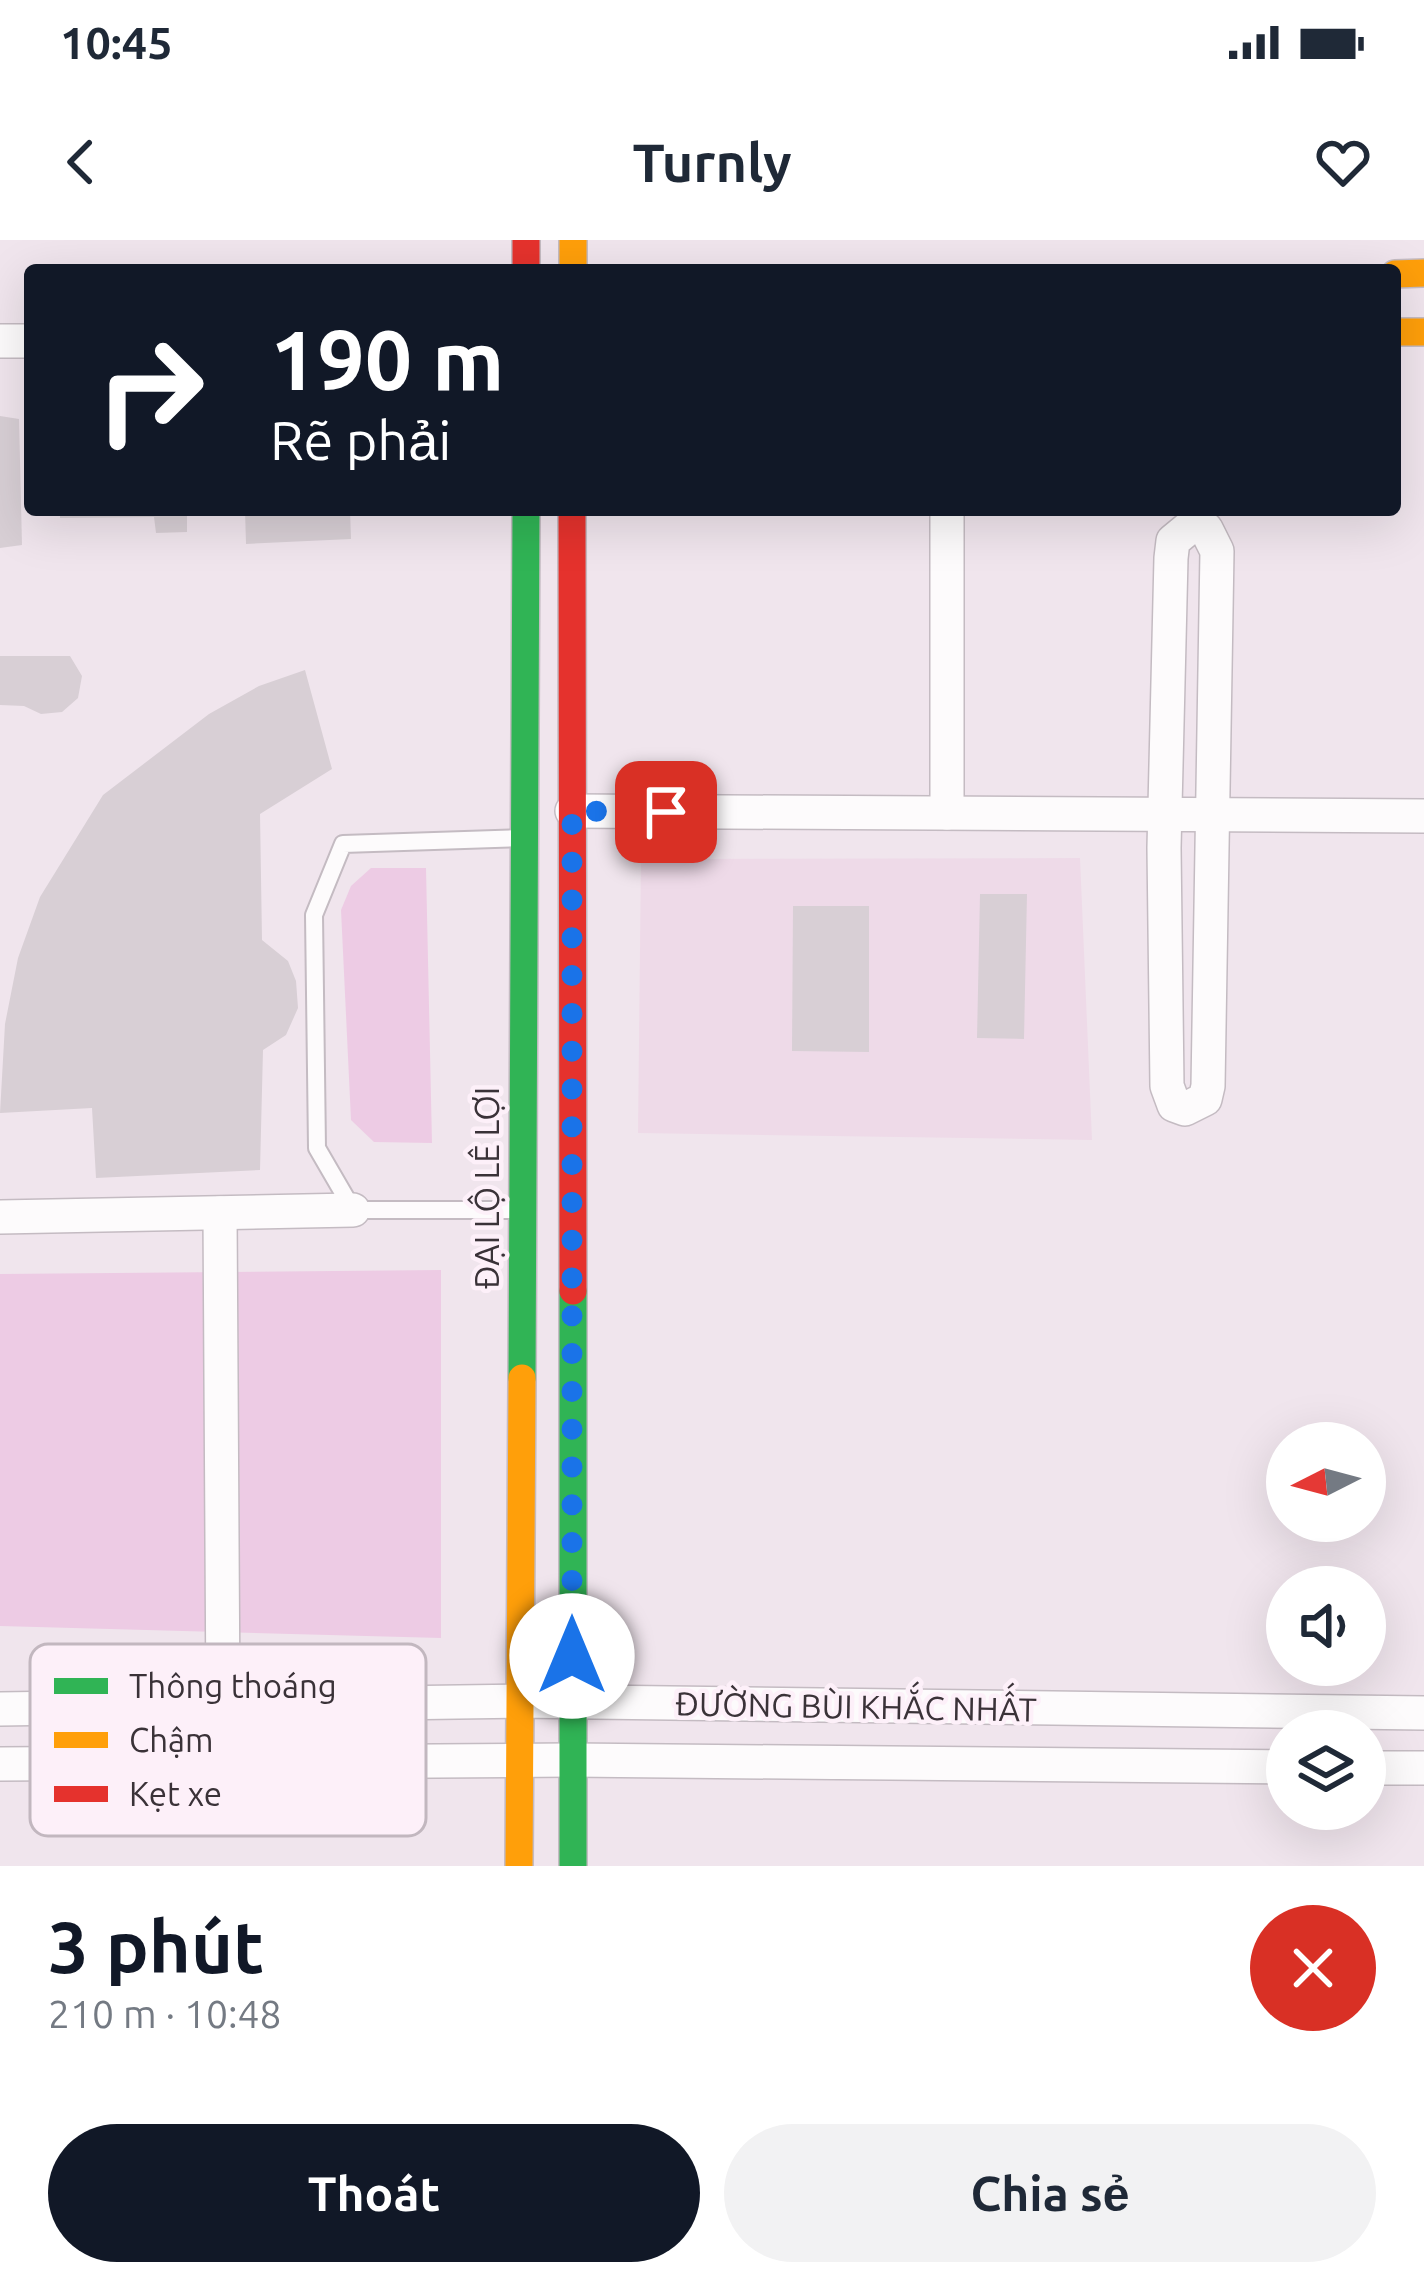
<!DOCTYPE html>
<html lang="vi">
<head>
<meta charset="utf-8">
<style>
  body { margin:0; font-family:Ubuntu,sans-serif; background:#f2f2f3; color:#1f2937; height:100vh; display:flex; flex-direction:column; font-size:45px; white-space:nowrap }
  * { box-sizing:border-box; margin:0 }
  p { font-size:39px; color:#747a83 }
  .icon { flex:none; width:66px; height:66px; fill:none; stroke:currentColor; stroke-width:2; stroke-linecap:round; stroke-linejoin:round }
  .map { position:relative; height:1626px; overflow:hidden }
  .drawer { display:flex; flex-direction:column; background:#fff; flex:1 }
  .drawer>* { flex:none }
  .hud { position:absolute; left:24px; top:24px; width:1377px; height:252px; border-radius:12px; box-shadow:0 12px 48px #0002; background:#111827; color:#fff; overflow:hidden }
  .needle { width:78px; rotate:264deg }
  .buttons { position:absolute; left:1266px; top:1182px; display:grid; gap:24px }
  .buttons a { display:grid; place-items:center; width:120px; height:120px; border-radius:50%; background:#fff; box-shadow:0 12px 48px #0002; font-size:60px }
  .pin { position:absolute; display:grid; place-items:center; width:102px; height:102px; color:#fff; margin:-51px; border-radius:24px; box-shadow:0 6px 18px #0006 }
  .me { position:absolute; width:132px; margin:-66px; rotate:0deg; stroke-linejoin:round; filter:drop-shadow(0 0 9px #0008) }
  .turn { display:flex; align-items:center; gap:42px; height:252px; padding:0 48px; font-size:54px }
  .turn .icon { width:156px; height:156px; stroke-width:2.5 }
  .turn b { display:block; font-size:84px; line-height:102px }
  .round { display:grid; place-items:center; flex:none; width:126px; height:126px; border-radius:63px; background:#f2f2f3 }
  .summary { display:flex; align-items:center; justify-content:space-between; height:204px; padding:0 48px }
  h1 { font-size:72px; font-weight:700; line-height:90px; color:#111827 }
  .primary-button { display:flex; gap:24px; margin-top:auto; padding:24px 48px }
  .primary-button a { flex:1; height:138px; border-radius:72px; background:#111827; color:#fff; font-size:48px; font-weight:700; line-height:138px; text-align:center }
  .primary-button a+a { background:#f2f2f3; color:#1f2937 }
  .status { display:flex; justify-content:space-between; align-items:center; height:84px; padding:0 60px; background:#fff; direction:ltr }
  .status svg { height:33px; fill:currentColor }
  header { display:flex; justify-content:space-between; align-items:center; height:156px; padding:0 48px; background:#fff; font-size:54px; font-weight:700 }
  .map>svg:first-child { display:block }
</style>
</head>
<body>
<div class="status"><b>10:45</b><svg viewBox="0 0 49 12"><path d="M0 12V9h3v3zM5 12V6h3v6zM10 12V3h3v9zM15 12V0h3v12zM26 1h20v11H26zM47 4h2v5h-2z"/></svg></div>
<header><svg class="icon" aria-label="back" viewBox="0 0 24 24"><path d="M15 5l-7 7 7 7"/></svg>Turnly<svg class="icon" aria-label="heart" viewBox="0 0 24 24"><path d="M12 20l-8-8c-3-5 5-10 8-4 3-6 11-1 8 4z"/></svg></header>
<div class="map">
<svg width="1424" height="1626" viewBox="0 0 1424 1626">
  <rect width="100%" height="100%" fill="#f0e5ed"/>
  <path fill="#eedae8" d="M1080 618 1092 900 638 893 641 619Z"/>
  <g fill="#edcbe4">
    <path d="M371 628H426L432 903 374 902 351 880 341 670 351 646Z"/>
    <path d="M441 1030V1398L0 1386V1034Z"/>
  </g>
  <g fill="#d8cfd5">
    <path d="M0 176 19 179 22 305 0 308Z"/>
    <path d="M60 270H187V292L156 293 154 277 60 278Z"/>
    <path d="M245 270H350L351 299 246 304Z"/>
    <path d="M0 416H70L82 436 78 458 62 472 41 474 24 466 0 465Z"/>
    <path d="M305 430 332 529 260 574 262 700 288 721 296 741 298 768 286 795 263 810 260 930 96 938 92 868 0 873 5 784 18 718 40 657 103 555 209 474 259 446Z"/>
    <path d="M980 654H1027L1024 799 977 798Z"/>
    <path d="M793 666H869V812L792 811Z"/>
  </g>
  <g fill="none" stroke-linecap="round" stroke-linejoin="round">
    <g stroke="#c4bbc2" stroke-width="20">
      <path id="lane" d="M522 970H353L317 908 314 675 343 604 523 598"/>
    </g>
    <g stroke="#c4bbc2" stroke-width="36">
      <g id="street">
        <path d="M0 101H30"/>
        <path d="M947 270V573"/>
        <path d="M1190 287 1206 289 1217 311 1208 846 1205 859 1185 869 1174 865 1167 846 1164 608 1171 318 1173 301Z"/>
        <path d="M572 571 1424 576"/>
        <path d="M220 973 223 1464"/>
        <path d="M0 977 353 970"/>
        <path d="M0 1469 519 1461 1424 1473"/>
        <path d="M0 1524 572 1520 1287 1527"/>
        <path d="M1365 1528H1424"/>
      </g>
    </g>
    <g stroke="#c4bbc2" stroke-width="30">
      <g id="fast">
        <path d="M573 1051V1626"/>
        <path d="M522 1138 526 270"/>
      </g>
    </g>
    <g stroke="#c4bbc2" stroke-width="30">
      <g id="slow">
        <path d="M573 0V30"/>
        <path d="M1395 34 1424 33"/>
        <path d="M1395 92H1424"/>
        <path d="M519 1626 522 1138"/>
      </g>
    </g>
    <g stroke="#c4bbc2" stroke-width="30">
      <g id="jam">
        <path d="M526 0V30"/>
        <path d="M572 270 573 1051"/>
      </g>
    </g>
    <use href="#lane" stroke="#fdfbfc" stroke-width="16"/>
    <use href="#street" stroke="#fdfbfc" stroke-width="33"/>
    <use href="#fast" stroke="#30b455" stroke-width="27"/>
    <use href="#slow" stroke="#ff9f0a" stroke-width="27"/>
    <use href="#jam" stroke="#e5322d" stroke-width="27"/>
  </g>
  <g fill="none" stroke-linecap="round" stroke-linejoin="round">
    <path stroke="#1a73e8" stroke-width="21" stroke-dasharray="0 37.8" d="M572 1416V571L666 572"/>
  </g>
  <g text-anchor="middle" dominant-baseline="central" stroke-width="9" stroke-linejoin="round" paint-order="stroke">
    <g font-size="33" fill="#3a3238" stroke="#fdf0f9">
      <text transform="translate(486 948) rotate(-90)">ĐẠI LỘ LÊ LỢI</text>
      <text transform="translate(856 1466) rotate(1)">ĐƯỜNG BÙI KHẮC NHẤT</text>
    </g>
  </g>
  <rect x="30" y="1404" width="396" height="192" rx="18" fill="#fdf0f9" stroke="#c2b7bf" stroke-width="3"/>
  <rect x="54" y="1438" width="54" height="16" fill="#30b455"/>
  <rect x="54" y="1492" width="54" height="16" fill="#ff9f0a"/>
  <rect x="54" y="1546" width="54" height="16" fill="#e5322d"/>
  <g font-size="33" fill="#3a3238">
    <text x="129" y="1458">Thông thoáng</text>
    <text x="129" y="1512">Chậm</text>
    <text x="129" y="1566">Kẹt xe</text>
  </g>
</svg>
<div class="buttons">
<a><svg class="needle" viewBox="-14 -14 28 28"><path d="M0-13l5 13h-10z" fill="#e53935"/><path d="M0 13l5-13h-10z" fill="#747a83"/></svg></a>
<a><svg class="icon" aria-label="sound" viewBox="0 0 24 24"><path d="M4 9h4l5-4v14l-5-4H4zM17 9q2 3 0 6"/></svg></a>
<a><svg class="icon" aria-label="layers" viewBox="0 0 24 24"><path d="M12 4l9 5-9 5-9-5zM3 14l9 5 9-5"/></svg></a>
</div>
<div class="pin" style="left:666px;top:572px;background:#d93025"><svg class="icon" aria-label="arrive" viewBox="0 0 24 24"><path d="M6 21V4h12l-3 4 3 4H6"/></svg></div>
<svg class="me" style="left:572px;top:1416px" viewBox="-20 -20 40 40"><circle r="19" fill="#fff"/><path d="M0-13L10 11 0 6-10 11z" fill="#1a73e8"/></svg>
<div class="hud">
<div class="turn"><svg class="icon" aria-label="right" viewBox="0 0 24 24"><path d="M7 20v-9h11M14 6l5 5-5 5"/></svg><div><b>190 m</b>Rẽ phải</div></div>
</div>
</div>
<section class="drawer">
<div class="summary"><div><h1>3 phút</h1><p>210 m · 10:48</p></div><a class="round" style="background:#d93025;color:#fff"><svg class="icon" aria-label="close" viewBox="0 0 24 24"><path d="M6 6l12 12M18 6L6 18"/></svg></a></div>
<div class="primary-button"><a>Thoát</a><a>Chia sẻ</a></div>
</section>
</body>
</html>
